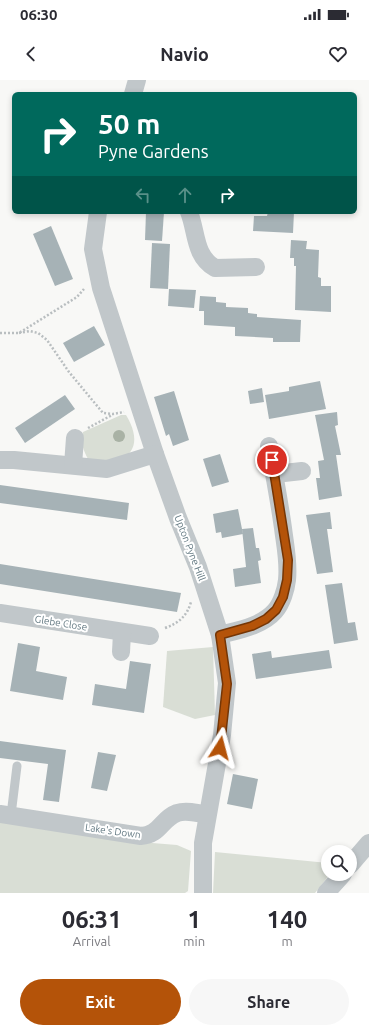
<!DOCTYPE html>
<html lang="en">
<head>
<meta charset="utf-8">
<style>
  body { margin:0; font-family:Ubuntu,sans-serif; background:#f7f7f7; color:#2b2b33; height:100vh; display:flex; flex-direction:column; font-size:15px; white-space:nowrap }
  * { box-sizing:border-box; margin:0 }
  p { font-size:13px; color:#7c7c81 }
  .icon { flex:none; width:22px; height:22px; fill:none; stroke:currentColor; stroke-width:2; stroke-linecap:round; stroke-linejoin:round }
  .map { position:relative; height:813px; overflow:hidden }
  .panel { display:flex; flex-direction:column; background:#fff; flex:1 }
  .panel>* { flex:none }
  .hud { position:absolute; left:12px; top:12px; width:345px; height:122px; border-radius:6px; box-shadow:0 2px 6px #0003; background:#00695c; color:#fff; overflow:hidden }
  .buttons { position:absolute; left:321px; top:765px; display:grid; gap:8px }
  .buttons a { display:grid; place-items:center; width:36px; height:36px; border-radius:50%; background:#fff; box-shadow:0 2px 6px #0003; font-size:20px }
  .pin { position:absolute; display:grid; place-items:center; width:34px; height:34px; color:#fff; margin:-17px; border:2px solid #fff; border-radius:50%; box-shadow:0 1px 4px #0007 }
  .me { position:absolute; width:44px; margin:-22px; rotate:9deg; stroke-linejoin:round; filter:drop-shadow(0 0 3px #0008) }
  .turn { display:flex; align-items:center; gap:14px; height:84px; padding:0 20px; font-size:18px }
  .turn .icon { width:52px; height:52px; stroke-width:2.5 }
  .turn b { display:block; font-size:28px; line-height:34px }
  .lanes { display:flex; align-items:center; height:38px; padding:0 20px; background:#0003; justify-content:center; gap:20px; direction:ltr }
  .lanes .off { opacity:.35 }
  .eta { display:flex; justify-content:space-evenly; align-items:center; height:68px; text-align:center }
  .eta b { font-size:24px; font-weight:700; line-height:28px }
  .action { display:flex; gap:8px; margin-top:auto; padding:8px 20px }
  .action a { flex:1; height:46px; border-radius:24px; background:#b45309; color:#fff; font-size:16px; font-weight:700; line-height:46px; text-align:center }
  .action a+a { background:#f7f7f7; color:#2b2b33 }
  .status { display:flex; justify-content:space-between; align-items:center; height:28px; padding:0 20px; background:#fff; direction:ltr }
  .status svg { height:11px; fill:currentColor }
  header { display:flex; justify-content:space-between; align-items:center; height:52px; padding:0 20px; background:#fff; font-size:18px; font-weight:700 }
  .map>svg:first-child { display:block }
</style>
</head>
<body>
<div class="status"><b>06:30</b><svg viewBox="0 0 49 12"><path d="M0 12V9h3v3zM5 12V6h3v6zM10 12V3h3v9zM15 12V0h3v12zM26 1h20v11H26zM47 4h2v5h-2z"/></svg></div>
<header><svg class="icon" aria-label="back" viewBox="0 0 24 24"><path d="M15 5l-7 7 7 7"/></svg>Navio<svg class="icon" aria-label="heart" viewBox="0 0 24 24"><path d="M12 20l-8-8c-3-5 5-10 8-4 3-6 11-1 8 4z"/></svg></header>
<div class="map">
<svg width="369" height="813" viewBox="0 0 369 813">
  <rect width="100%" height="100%" fill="#f8f8f6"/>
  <g fill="#d9ded5">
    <path d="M121 335H126C140 358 138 379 107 382 101 383 94 380 88 379 84 372 79 359 83 352Z"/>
    <path d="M213 567 215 635 195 639 163 627 167 571Z"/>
    <path d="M0 741 140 762 177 765 191 771 188 811 185 813H0Z"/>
    <path d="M215 772 328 783V794H330L315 813H213Z"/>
  </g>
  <g fill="#a6b2b6">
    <path d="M146 132H164L162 161 145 160Z"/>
    <path d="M268 132H294L293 153 253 151 254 136H267Z"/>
    <path d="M51 146 73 199 55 206 33 154Z"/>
    <path d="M291 160 307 161 306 169 319 170 318 197 321 198V206H331V232L295 230 296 186H294V178H290Z"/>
    <path d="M152 163 170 164 168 209 150 208Z"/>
    <path d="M169 209 196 210 194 228 168 226Z"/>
    <path d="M200 216 216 217V222L226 223V227L248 228V233L257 234V237L301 240 300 262H273V258L235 256V247L204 245V231H199Z"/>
    <path d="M94 246 105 265 74 282 63 263Z"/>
    <path d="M320 301 326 329 269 339 265 315 289 311V307Z"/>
    <path d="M262 308 264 322 250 324 248 311Z"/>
    <path d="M174 311 189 360 173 366 169 354 166 356 154 317Z"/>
    <path d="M65 315 75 329 25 363 15 348Z"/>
    <path d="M337 332 338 345 335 346 341 375H336L342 416 319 420 316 398H320L318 381 324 380 315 335Z"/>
    <path d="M220 374 229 402 212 407 203 379Z"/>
    <path d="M0 405 129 423 127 440 0 423Z"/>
    <path d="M238 429 243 454 222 458 221 452 216 453 213 434Z"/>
    <path d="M330 432 332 449H327L333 492 317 494 306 435Z"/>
    <path d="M253 448 256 468H259L261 480 258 481 261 503 235 507 233 489 246 487 242 449Z"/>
    <path d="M0 484 181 513 177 532 0 504Z"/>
    <path d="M342 503 348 543 355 542 358 560 334 564 325 505Z"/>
    <path d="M18 563 40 567 36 591 67 597 63 620 10 611Z"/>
    <path d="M329 570 332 588 256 599 252 574 271 571 272 578Z"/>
    <path d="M130 581 151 584 144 633 92 625 95 604 126 609Z"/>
    <path d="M0 661 66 670 59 722 43 720 48 684 0 678Z"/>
    <path d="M98 672 116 675 107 711 91 708Z"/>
    <path d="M233 694 258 699 252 729 227 724Z"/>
  </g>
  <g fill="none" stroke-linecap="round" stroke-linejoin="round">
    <g stroke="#b9bec0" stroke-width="2.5" stroke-dasharray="2 2" stroke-linecap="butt">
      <path d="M0 253H19L77 217 84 209"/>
      <path d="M19 253 30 251 38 253 47 260 69 292 103 333 113 334 124 332"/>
      <path d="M88 348 112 335"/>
      <path d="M165 548C179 543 187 536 191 522"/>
    </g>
    <path stroke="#c1c7ca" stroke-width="9" d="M11 735 17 686"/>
    <g stroke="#c1c7ca" stroke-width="18">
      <path d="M133 14 137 0"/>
      <path d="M98 132 93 169 101 208 155 374 178 438 198 487 220 555 227 603 222 655 203 763V813"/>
      <path d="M189 132C197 152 194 176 215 188L256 187"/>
      <path d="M0 380H14L107 389 155 374"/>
      <path d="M73 385 75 358"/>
      <path d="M275 394 302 391"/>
      <path d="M0 533 150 556"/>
      <path d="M220 555C239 550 262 546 275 531 282 523 286 509 287 500 289 482 285 465 283 448 279 420 274 393 269 366"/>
      <path d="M121 572 122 553"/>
      <path d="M0 734 141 756C160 755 161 739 177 733 186 730 198 733 207 735"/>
      <path d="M350 785 369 763"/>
      <path d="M326 813 343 794"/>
    </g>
  </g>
  <circle fill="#a9b2a5" cx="119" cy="356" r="6"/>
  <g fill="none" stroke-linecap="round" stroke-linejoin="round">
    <g stroke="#753606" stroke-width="10">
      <path id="route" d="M220 668 227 604 220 555 252 546 266 539 276 530 283 517 287 500 288 480 272 380"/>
    </g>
    <use href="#route" stroke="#b45309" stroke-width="7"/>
  </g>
  <g text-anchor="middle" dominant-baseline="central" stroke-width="4" stroke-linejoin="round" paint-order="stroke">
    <g font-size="10" fill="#637982" stroke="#fff">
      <text transform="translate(190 468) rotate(69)">Upton Pyne Hill</text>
      <text transform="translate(61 543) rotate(9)">Glebe Close</text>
      <text transform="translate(113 751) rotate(8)">Lake's Down</text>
    </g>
  </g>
</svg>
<div class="buttons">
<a><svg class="icon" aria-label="search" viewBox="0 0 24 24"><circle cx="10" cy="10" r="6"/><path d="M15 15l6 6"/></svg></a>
</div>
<div class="pin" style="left:272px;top:380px;background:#d93025"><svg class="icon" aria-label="arrive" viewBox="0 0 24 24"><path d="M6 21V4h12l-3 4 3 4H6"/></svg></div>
<svg class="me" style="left:220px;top:668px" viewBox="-20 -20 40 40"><path d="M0-17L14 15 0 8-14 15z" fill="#b45309" stroke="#fff" stroke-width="4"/></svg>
<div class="hud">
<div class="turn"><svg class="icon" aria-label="right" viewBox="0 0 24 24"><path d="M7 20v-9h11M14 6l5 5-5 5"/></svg><div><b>50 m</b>Pyne Gardens</div></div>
<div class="lanes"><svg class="icon off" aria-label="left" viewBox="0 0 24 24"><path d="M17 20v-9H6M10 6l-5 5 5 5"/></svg><svg class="icon off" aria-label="ahead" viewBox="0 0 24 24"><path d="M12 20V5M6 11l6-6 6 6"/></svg><svg class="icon" aria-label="right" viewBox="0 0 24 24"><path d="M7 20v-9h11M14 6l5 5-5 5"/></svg></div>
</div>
</div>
<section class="panel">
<div class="eta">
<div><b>06:31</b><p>Arrival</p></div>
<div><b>1</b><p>min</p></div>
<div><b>140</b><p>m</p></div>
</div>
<div class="action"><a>Exit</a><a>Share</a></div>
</section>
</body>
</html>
